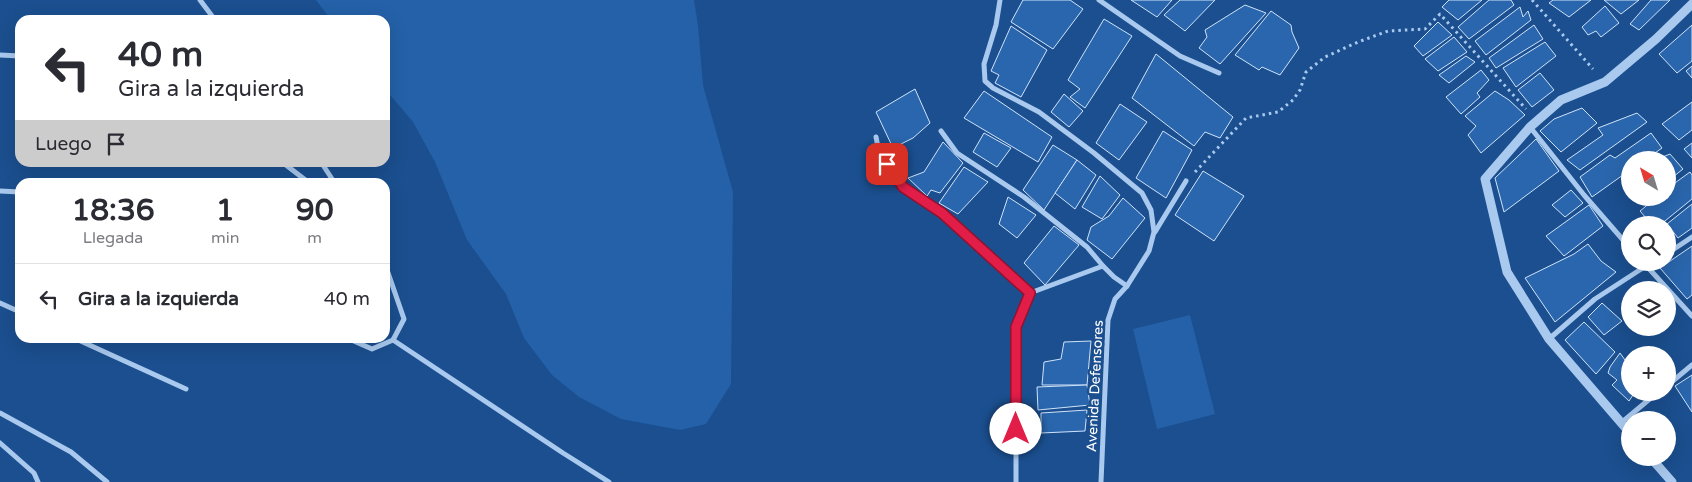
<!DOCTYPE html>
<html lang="es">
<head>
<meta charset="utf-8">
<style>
  body { margin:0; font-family:"Varela Round",sans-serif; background:#f7f7f7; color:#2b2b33; height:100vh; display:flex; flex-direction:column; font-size:19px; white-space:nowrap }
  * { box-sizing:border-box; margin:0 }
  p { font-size:16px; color:#7c7c81 }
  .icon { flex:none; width:28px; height:28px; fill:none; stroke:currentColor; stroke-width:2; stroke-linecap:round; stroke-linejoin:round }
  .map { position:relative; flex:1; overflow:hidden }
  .details { position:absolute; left:15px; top:178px; width:375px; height:165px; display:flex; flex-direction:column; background:#fff; border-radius:15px; box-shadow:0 5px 20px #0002 }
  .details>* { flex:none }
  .banner { position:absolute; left:15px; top:15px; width:375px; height:152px; border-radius:15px; box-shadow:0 5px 20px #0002; background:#fff; color:#2b2b33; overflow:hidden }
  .needle { width:32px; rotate:322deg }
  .controls { position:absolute; left:1621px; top:151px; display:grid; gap:10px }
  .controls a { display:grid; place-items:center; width:55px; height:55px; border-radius:50%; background:#fff; box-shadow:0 5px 20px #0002; font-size:25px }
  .pin { position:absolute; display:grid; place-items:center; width:42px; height:42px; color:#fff; margin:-21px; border-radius:10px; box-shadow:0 2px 8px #0006 }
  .me { position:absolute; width:55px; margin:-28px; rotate:0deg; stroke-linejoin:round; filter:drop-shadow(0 0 4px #0008) }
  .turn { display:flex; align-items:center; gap:18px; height:105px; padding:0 20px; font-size:22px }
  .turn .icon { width:65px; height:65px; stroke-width:2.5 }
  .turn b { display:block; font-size:35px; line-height:42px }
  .then { display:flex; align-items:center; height:48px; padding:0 20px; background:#0003; gap:10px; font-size:19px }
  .eta { display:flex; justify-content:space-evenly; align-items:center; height:85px; text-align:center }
  .eta b { font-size:30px; font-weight:700; line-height:35px }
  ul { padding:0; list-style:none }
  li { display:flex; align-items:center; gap:15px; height:70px; padding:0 20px; border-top:1px solid #e1e1e2 }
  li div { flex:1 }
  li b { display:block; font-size:19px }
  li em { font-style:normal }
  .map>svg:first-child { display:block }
</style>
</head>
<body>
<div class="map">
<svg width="1692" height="482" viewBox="0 0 1692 482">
  <rect width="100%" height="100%" fill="#1b4f8f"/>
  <g fill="#2461a8">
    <path d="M316 0H694L698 25 703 85 733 192 731 384 706 424 680 430 621 419 579 397 552 375 524 338 506 294 467 240 435 162 413 122 385 89V20H331Z"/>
    <path d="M1190 315 1215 414 1157 429 1133 329Z"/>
  </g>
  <g fill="#2a66ad" stroke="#cfe3fa">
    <path d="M1023 0H1070L1083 9 1053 49 1011 22Z"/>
    <path d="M1131 0H1172L1157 17Z"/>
    <path d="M1180 0H1215L1185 31 1164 15Z"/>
    <path d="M1449 0H1482L1458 20 1442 7Z"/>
    <path d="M1489 0H1511L1514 5 1469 39 1458 27Z"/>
    <path d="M1553 0H1591L1569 17 1549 3Z"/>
    <path d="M1604 0H1639L1621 14Z"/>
    <path d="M1651 0H1670L1639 30 1630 24Z"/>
    <path d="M1245 5 1266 13 1220 64 1199 48 1207 37 1205 30Z"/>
    <path d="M1605 6 1619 23 1601 37 1596 31 1588 35 1582 27Z"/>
    <path d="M1520 7 1523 17 1528 11 1531 20 1486 55 1475 41Z"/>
    <path d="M1271 11 1291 25 1292 32 1299 48 1280 75 1262 67 1259 70 1235 55Z"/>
    <path d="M1104 19 1132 36 1085 108 1070 97 1080 89 1068 80Z"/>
    <path d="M1438 22 1452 35 1423 56 1414 46Z"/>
    <path d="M1534 25 1543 39 1496 68 1489 58Z"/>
    <path d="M1692 25V61L1677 73 1659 54Z"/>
    <path d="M1011 26 1047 50 1021 97 995 83 999 75 991 71Z"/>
    <path d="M1454 37 1467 52 1438 71 1425 59Z"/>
    <path d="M1545 42 1556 56 1516 87 1503 68Z"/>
    <path d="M1156 54 1233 117 1220 138 1205 132 1194 146 1132 98Z"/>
    <path d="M1466 56 1475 62 1449 83 1439 75Z"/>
    <path d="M1692 66V78L1686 71Z"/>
    <path d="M1481 70 1489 80 1477 93 1480 97 1461 114 1446 97Z"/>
    <path d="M1540 73 1554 90 1532 107 1518 90Z"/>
    <path d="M915 89 930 123 913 138 893 148 876 112Z"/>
    <path d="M984 91 1052 137 1038 162 964 118Z"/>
    <path d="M1495 91 1509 100 1525 115 1481 153 1468 135 1476 126 1465 116Z"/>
    <path d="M1064 94 1083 111 1069 127 1051 112Z"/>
    <path d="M1692 102V130L1679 140 1662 124Z"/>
    <path d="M1120 104 1147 122 1119 160 1096 143Z"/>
    <path d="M1582 108 1597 123 1561 152 1540 131 1554 119Z"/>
    <path d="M1637 113 1647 122 1580 170 1567 160 1603 135 1598 128Z"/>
    <path d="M1163 131 1192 150 1166 198 1136 178Z"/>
    <path d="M984 133 1011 148 997 167 973 152Z"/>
    <path d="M1651 133 1662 148 1645 160H1630V170L1592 197 1580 177 1610 155 1615 158Z"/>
    <path d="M1536 139 1559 171 1504 212 1495 178Z"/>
    <path d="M943 142 963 163 940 193 931 190 927 196 908 178 924 172Z"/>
    <path d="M1692 143V158L1684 149Z"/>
    <path d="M1053 145 1077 160 1044 210 1023 190Z"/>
    <path d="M1670 154 1683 169 1668 181V160H1655Z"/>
    <path d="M1077 160 1096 175 1075 209 1055 193Z"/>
    <path d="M964 167 988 182 958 214 939 203Z"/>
    <path d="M1203 171 1244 196 1214 241 1175 215Z"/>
    <path d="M1690 172 1692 175V199L1660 225H1652L1640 211 1656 198H1668V188Z"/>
    <path d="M1100 176 1120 195 1102 219 1082 207Z"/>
    <path d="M1571 190 1583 203 1565 217 1552 205Z"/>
    <path d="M1008 197 1036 215 1017 238 999 224Z"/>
    <path d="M1123 198 1145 218 1112 259 1087 240 1091 227 1109 216Z"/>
    <path d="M1692 204V228L1678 238 1667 224Z"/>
    <path d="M1589 205 1603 226 1564 256 1546 236Z"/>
    <path d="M1054 226 1079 245 1045 285 1024 263Z"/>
    <path d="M1588 244 1601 261 1616 272 1555 322 1525 278 1574 254Z"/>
    <path d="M1692 246V295L1687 299 1660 268Z"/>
    <path d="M1602 303 1622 321 1604 335 1588 317Z"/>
    <path d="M1584 322 1615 352 1596 374 1565 340Z"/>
    <path d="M1091 341 1087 385H1042L1044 362 1061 359 1064 342Z"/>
    <path d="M1620 353 1630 367V392H1635L1629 401 1612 385 1617 380 1608 373 1610 367Z"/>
    <path d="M1692 375V412L1675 386Z"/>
    <path d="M1087 385 1090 405 1038 410 1037 387Z"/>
    <path d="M1087 410 1085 431 1041 433V413Z"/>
  </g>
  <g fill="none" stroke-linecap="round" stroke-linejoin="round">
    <g stroke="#a9c9ee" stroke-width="3" stroke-dasharray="2.5 4" stroke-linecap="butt">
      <path d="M1532 0 1593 69"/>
      <path d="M1195 172 1246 118 1278 112 1293 100 1300 90 1306 72 1325 57 1358 42 1388 31 1425 29 1440 14 1526 109"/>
    </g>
    <g stroke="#a9c9ee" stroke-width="5">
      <path d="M200 0 215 20"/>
      <path d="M1000 0 996 25 984 64 985 81 993 88 1039 112 1094 153 1142 193 1151 210 1154 232 1149 251 1127 286 1115 299 1108 320 1101 482"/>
      <path d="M1099 0 1180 56 1219 73"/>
      <path d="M0 55 20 56"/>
      <path d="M1530 127 1584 195 1630 248"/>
      <path d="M941 131 957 153 1024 197 1087 247 1103 266"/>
      <path d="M876 137 879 152 903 187 942 213 1030 293"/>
      <path d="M282 162 308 182"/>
      <path d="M321 162 334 182"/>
      <path d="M0 191 20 192"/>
      <path d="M1155 232 1186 181"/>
      <path d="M1668 253 1692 237"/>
      <path d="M1643 262 1692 316"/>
      <path d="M0 303 20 312"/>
      <path d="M74 338 186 389"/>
      <path d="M347 338 372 349 393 340 404 319 385 264"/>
      <path d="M1549 339 1595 299 1652 262"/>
      <path d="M393 340 563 453 609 482"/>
      <path d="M1668 385 1692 365"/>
      <path d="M0 413 71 452 107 482"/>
      <path d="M1621 423 1658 392"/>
      <path d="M0 443 34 473 38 482"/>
      <path d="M1016 482V327L1030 293 1103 266 1114 277 1127 286"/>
    </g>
    <g stroke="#a9c9ee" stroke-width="9">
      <path d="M1630 433 1549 339 1507 272 1485 179 1530 127 1561 100 1605 82 1656 39 1692 4"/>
      <path d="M1651 458 1672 482"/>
    </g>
  </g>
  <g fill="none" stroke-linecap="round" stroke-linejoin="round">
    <g stroke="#92132f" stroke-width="12">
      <path id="route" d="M887 164 903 187 942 213 1030 293 1016 327V429"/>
    </g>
    <use href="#route" stroke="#e11d48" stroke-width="9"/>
  </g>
  <g text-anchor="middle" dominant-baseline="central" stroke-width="5" stroke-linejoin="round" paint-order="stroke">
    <g font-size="14" fill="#fff" stroke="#1b4f8f">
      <text transform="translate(1095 386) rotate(-87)">Avenida Defensores</text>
    </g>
  </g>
</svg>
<div class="controls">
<a><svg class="needle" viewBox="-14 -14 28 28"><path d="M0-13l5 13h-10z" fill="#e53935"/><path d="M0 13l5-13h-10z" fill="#7c7c81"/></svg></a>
<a><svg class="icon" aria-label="search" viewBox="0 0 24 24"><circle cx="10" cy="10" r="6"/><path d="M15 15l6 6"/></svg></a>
<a><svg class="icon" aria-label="layers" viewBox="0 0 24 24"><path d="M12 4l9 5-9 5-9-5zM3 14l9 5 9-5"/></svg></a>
<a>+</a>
<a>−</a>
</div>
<div class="pin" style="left:887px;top:164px;background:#d93025"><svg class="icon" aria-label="arrive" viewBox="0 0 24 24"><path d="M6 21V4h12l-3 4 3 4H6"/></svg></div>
<svg class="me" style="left:1016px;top:429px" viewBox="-20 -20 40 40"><circle r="19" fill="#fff"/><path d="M0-13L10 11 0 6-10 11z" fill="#e11d48"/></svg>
<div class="banner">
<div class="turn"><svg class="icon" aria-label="left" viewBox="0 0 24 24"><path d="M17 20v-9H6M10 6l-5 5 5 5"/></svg><div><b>40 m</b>Gira a la izquierda</div></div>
<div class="then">Luego<svg class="icon" aria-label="arrive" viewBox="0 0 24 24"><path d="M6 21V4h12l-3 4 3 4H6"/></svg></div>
</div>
<section class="details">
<div class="eta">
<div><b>18:36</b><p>Llegada</p></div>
<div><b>1</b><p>min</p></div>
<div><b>90</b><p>m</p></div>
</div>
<ul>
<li><svg class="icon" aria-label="left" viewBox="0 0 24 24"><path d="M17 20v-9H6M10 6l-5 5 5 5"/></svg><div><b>Gira a la izquierda</b></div><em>40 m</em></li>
</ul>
</section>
</div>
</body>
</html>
